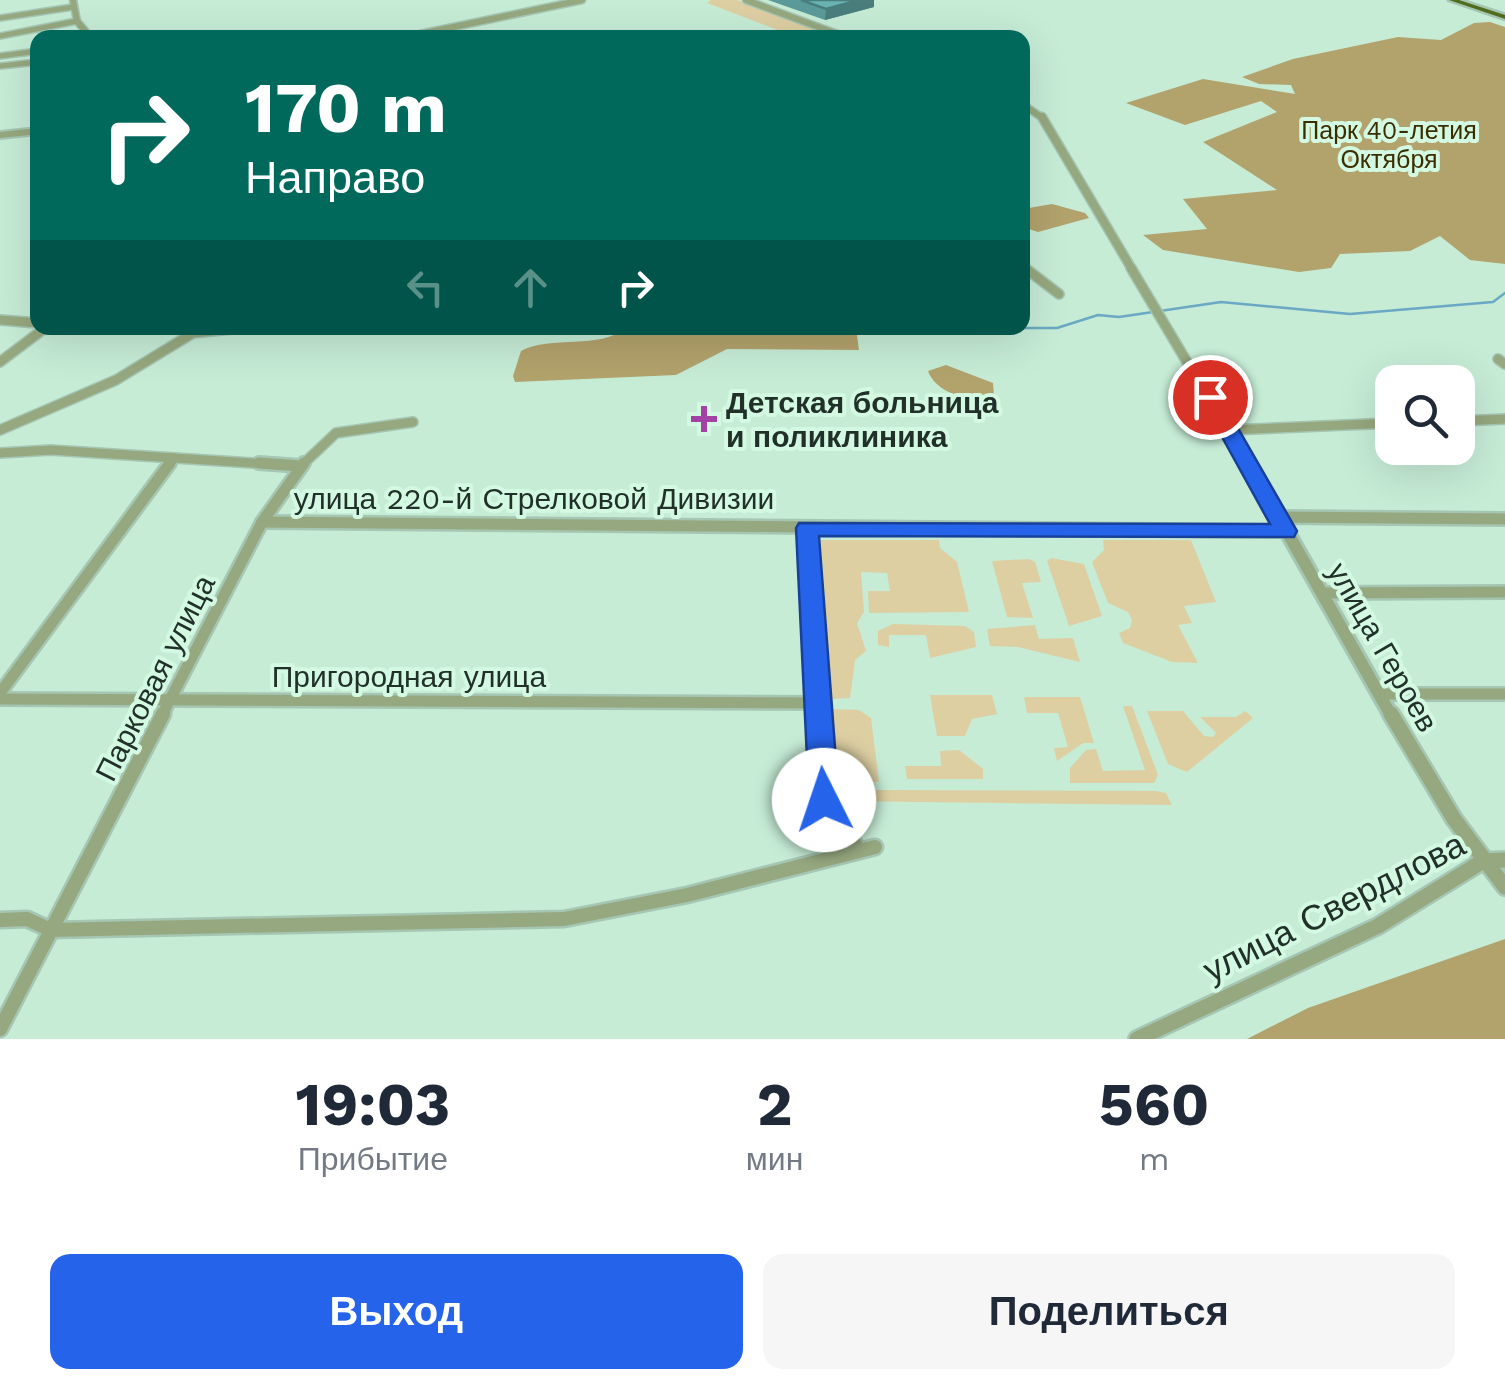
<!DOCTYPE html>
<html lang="ru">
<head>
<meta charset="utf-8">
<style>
  body { margin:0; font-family:"Work Sans",sans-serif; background:#f6f6f7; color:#1f2937; height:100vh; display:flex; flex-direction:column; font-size:38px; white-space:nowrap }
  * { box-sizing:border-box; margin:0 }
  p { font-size:32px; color:#747a83 }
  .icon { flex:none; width:55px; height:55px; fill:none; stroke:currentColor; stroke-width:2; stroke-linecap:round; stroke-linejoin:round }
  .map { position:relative; height:1039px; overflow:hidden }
  .side { display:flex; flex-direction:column; background:#fff; flex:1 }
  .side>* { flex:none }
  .hud { position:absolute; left:30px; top:30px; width:1000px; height:305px; border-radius:20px; box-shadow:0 10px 40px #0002; background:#00695c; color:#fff; overflow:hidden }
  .tools { position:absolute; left:1375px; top:365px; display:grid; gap:20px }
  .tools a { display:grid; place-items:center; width:100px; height:100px; border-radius:20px; background:#fff; box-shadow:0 10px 40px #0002; font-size:50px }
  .pin { position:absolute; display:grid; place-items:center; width:85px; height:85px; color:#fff; margin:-42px; border:5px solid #fff; border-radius:50%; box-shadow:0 2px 10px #0007 }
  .me { position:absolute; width:110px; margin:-55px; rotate:356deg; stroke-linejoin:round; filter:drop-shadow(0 0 8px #0008) }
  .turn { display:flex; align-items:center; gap:35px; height:210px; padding:0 50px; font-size:45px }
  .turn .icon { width:130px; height:130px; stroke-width:2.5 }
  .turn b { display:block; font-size:70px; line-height:85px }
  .lanes { display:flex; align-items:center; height:95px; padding:0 50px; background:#0003; justify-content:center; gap:50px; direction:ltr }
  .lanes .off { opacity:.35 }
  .eta { display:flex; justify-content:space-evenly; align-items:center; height:170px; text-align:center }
  .eta b { font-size:60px; font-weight:700; line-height:70px }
  .button { display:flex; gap:20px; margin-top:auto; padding:20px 50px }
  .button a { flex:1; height:115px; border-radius:20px; background:#2563eb; color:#fff; font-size:40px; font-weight:700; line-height:115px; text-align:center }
  .button a+a { background:#f6f6f7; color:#1f2937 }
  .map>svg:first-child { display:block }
</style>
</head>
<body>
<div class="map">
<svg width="1505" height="1039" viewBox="0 0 1505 1039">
  <rect width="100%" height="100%" fill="#c6ecd6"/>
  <g fill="#ddcfa2">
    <path d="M711 0H737L837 37H796L707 3Z"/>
    <path d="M821 540H939L940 548 957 562 969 612 869 613 868 591H890L887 573 861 572 864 612 857 623 866 651 855 660 850 698 832 699Z"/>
    <path d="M1103 540H1191L1216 602 1184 606 1192 623 1178 625 1198 663 1172 662 1123 643 1119 633 1130 628 1132 620 1128 612 1108 603 1092 562 1104 550Z"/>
    <path d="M1051 558 1084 564 1102 616 1069 626 1047 561Z"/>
    <path d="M1029 559 1035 562 1041 582 1022 583 1033 618 1007 617 992 561Z"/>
    <path d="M893 624 965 626 974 632 976 647 930 658 926 635H889V647L878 645V631Z"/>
    <path d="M1035 625 1039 639 1073 638 1080 662 1018 647 990 646 987 629Z"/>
    <path d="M930 695H992L997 714 972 719 965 736H937Z"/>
    <path d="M1080 697 1094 743H1083L1057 761 1054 748 1068 747 1058 713H1027L1024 697Z"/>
    <path d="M1123 706H1132L1158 775 1154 783H1070V768L1086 750 1096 749 1103 771 1145 770Z"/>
    <path d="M832 709 859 710 871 718 879 782H865L866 790 1156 791 1166 793 1172 805 839 801Z"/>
    <path d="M1147 711H1183L1204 736 1213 737 1216 733 1200 717H1236L1245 711 1253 718 1187 772 1168 764Z"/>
    <path d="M959 750 983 769V779H907L905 766H941L940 751Z"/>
  </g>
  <g fill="#b2a26c">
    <path d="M1490 22 1505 27V264L1470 260 1440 236 1410 251 1340 254 1331 268 1299 272 1163 250 1143 235 1207 229 1183 199 1277 190 1203 142 1277 112 1261 101 1185 125 1126 103 1203 79 1295 94 1291 85 1259 84 1242 77 1293 59 1398 37 1441 40 1474 23Z"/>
    <path d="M1052 204 1085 213 1089 218 1038 232 1023 227V209Z"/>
    <path d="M625 328H856L859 350 727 349 676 375 515 382 513 376 521 351C551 335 600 350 625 328Z"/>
    <path d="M946 365 993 383 994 396C971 402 937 395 928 371Z"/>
    <path d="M1505 939V1039H1247L1308 1008Z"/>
  </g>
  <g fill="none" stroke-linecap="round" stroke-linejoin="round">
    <path stroke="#6aa8c3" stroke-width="2.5" d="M969 328H1057L1098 315 1119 317 1221 302 1350 314 1493 302 1505 293"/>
    <g stroke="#a5c6b3" stroke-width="8">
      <g id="minor-far4">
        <path d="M0 18 73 7"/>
        <path d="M0 36 77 21"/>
        <path d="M0 56 38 51"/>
        <path d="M0 66 38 62"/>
      </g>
    </g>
    <g stroke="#a5c6b3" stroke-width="10">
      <g id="minor-far3">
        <path d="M0 135 38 131"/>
        <path d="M1022 266 1028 271"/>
      </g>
    </g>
    <g stroke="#a5c6b3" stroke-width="12">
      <g id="minor-far2">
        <path d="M1025 268 1059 294"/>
        <path d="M0 320 38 323"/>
        <path d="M1498 359 1505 364"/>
        <path d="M0 362 45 328"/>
        <path d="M1458 421 1505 419"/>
        <path d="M0 430 116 380 193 333 241 328"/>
        <path d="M1230 430 1392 423"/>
        <path d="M0 453 51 450 298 466"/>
        <path d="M168 466 174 458"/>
        <path d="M301 466 336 433 413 422"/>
      </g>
    </g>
    <g stroke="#a5c6b3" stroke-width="16">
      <g id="minor-far1">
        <path d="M259 463 301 466"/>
        <path d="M1277 517 1505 519"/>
        <path d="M262 522 1285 531"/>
        <path d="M807 529 819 717"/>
        <path d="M1324 593 1505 592"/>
        <path d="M0 693 170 463"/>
        <path d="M1380 694H1505"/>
        <path d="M0 699 818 703"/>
        <path d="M161 717 262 522 304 463"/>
      </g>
    </g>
    <g stroke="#a5c6b3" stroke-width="19">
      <g id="minor">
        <path d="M819 714 824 800 858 849"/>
        <path d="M0 920 27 919 51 930 564 919 687 895 875 847"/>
        <path d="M0 1029 163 714"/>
      </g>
    </g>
    <g stroke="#a5c6b3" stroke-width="9">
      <g id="tertiary-far4">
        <path d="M73 0 77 21 91 38"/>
        <path d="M746 0 848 38"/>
        <path d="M401 38 582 0"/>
        <path d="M1022 104 1044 119"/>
      </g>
    </g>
    <g stroke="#a5c6b3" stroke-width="11">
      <path id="tertiary-far3" d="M1042 117 1133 271"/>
    </g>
    <g stroke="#a5c6b3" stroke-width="12">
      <path id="tertiary-far2" d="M1131 268 1249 466"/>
    </g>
    <g stroke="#a5c6b3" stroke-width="18">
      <path id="tertiary-far1" d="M1248 463 1392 717"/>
    </g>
    <g stroke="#a5c6b3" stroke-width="20">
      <g id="tertiary">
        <path d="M1391 714 1454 819 1505 887"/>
        <path d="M1137 1039 1378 926 1483 861 1505 860"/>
      </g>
    </g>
    <g stroke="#a5c6b3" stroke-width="5">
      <path id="trunk" d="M1449 0H1459L1505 15V19Z"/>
    </g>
    <use href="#minor-far4" stroke="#96a87f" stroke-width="5"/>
    <use href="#minor-far3" stroke="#96a87f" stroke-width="6"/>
    <use href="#minor-far2" stroke="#96a87f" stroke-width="9"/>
    <use href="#minor-far1" stroke="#96a87f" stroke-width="11"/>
    <use href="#minor" stroke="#96a87f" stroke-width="14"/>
    <use href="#tertiary-far4" stroke="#96a87f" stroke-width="6"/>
    <use href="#tertiary-far3" stroke="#96a87f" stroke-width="8"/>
    <use href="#tertiary-far2" stroke="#96a87f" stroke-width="9"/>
    <use href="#tertiary-far1" stroke="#96a87f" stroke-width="12"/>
    <use href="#tertiary" stroke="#96a87f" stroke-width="15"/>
    <use href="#trunk" fill="#506c1c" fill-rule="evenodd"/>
  </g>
  <path fill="#5a9b99" d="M768 0H874V7L825 20Z"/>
  <path fill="#4a7e7d" d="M859 0H874V7L825 20 826 9Z"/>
  <path fill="#69b4b2" stroke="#4a7e7d" stroke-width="2.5" d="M801 0H859L826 9Z"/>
  <path fill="#2563eb" stroke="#184099" stroke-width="2.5" d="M1210 391 1220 397 1297 531 1294 537 819 536 839 800 835 809 824 813 814 809 809 800 796 528 799 523 1270 524 1200 397Z"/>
  <path fill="#a441a6" stroke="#d3f9e3" stroke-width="4" d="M699 404h10v10h10v10h-10v10h-10v-10h-10v-10h10z"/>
  <g text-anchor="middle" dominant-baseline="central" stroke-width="8" stroke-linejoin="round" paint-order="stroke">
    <g font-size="25" fill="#3a2e00" stroke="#d3f9e3">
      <text x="1389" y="130">Парк 40-летия<tspan x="1389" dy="29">Октября</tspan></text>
    </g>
    <g font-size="30" font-weight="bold" fill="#213028" stroke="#d3f9e3" text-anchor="start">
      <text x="726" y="402">Детская больница<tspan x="726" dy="34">и поликлиника</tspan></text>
    </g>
    <g font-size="30" fill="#213028" stroke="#d3f9e3">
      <text x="534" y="498">улица 220-й Стрелковой Дивизии</text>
      <text transform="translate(1383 647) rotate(60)">улица Героев</text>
      <text x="409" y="676">Пригородная улица</text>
      <text transform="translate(155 678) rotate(-63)">Парковая улица</text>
    </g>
    <g font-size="35" fill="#213028" stroke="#d3f9e3">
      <text transform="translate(1334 907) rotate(-27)">улица Свердлова</text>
    </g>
  </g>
</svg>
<div class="tools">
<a><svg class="icon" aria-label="search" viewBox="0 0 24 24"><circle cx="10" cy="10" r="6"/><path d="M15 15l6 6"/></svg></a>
</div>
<div class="pin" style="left:1210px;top:397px;background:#d93025"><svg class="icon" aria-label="arrive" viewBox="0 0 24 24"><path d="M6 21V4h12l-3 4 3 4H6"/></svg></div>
<svg class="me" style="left:824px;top:800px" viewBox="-20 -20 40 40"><circle r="19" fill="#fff"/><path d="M0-13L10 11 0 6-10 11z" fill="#2563eb"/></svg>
<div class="hud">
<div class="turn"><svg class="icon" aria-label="right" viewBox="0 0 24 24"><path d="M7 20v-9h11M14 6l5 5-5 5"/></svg><div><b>170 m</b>Направо</div></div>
<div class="lanes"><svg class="icon off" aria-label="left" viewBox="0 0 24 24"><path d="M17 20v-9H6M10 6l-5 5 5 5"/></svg><svg class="icon off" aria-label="ahead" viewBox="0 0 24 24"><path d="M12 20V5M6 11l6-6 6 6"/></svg><svg class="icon" aria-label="right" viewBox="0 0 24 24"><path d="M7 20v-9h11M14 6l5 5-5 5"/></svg></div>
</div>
</div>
<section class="side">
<div class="eta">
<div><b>19:03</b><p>Прибытие</p></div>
<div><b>2</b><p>мин</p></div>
<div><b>560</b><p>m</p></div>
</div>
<div class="button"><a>Выход</a><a>Поделиться</a></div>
</section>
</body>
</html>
